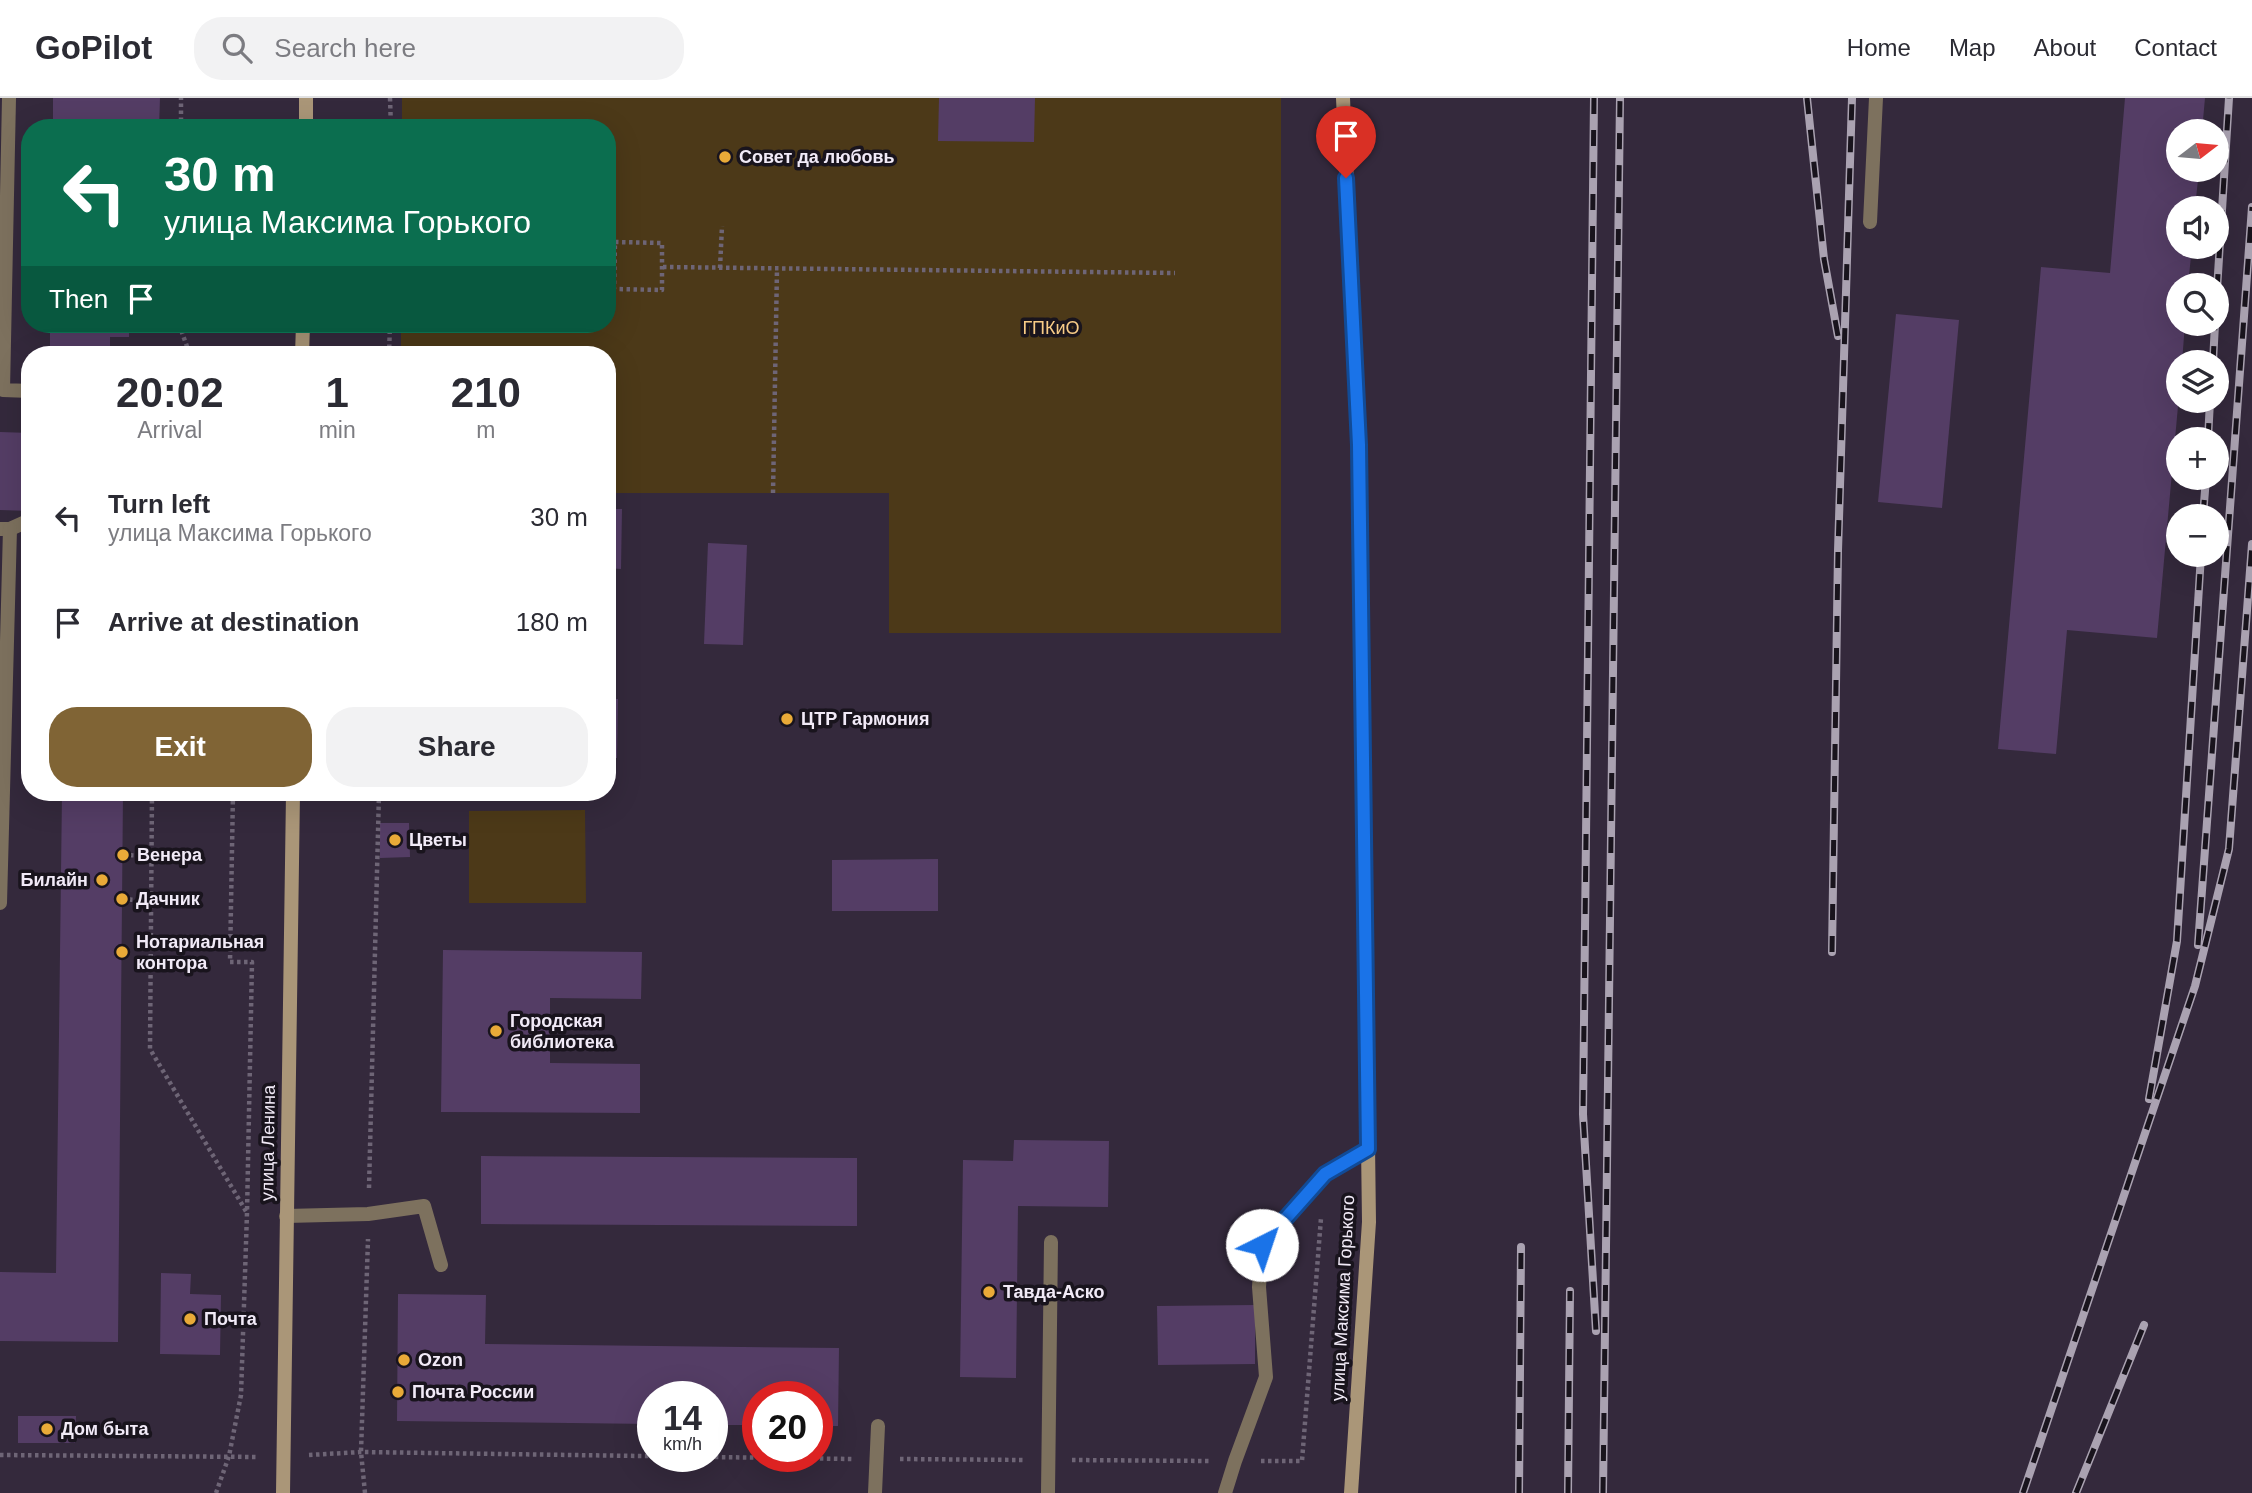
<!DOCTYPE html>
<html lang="en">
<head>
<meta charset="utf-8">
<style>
  body { margin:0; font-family:Arial,sans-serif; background:#f2f2f3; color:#2b2b33; height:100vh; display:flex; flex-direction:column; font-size:26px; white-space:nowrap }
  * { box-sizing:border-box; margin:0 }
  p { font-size:23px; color:#7c7c81 }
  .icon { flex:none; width:38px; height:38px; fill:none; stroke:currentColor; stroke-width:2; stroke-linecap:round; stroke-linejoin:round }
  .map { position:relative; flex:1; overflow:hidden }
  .drawer { position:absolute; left:21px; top:248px; width:595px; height:455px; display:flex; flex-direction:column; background:#fff; border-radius:28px; box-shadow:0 7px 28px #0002 }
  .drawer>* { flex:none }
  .guide { position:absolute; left:21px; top:21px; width:595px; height:214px; border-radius:28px; box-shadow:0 7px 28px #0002; background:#0b6e4f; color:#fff; overflow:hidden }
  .needle { width:46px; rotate:74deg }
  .controls { position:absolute; left:2166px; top:21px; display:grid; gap:14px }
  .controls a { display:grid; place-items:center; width:63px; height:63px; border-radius:50%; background:#fff; box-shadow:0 7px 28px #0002; font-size:35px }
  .speed { position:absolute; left:637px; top:1283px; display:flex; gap:14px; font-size:35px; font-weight:700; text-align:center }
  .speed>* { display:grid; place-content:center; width:91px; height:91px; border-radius:50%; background:#fff; box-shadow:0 7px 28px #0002; line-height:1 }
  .speed small { font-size:18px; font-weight:400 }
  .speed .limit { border:10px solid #d22; background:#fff; color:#111 }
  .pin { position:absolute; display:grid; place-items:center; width:60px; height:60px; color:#fff; margin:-72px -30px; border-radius:50% 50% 50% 0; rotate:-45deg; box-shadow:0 0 7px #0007 }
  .pin .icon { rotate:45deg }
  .me { position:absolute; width:77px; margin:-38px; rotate:41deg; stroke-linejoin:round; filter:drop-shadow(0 0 5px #0008) }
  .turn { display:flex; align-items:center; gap:24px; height:147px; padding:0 28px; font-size:32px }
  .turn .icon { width:91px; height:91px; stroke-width:2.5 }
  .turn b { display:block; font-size:49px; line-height:60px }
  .then { display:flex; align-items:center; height:66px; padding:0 28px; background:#0003; gap:14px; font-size:26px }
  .eta { display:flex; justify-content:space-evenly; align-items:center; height:119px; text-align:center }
  .eta b { font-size:42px; font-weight:700; line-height:49px }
  .button { display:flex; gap:14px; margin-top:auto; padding:14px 28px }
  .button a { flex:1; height:80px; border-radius:28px; background:#806435; color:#fff; font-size:28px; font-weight:700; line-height:80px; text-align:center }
  .button a+a { background:#f2f2f3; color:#2b2b33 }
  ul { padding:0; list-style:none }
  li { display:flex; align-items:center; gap:21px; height:105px; padding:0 28px }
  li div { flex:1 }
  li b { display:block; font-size:26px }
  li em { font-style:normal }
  header { display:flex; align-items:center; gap:42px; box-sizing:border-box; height:98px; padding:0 35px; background:#fff; border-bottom:2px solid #e1e1e2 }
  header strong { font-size:33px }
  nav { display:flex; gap:38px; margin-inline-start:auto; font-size:24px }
  .search { width:490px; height:63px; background:#f2f2f3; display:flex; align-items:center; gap:18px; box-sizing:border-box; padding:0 24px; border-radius:28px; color:#7c7c81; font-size:26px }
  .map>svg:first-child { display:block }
</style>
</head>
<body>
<header>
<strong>GoPilot</strong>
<div class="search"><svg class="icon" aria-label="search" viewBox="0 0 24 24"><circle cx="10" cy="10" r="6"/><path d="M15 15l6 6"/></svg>Search here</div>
<nav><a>Home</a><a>Map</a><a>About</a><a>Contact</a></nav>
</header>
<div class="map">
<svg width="2252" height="1395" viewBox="0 0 2252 1395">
  <rect width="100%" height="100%" fill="#34293c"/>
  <g fill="#4c3918">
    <path d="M402 0H1281V535H889V395H607V257H401V226H607V30H402Z"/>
    <path d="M585 712 586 805H469V713Z"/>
  </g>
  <g fill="#543d65">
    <path d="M53 0H160L159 30H53Z"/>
    <path d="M939 0H1035L1034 44 938 43Z"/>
    <path d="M2125 0H2205L2202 33H2179V72H2199L2195 110H2179V149H2192L2188 187H2179V226H2185L2182 264H2179V297L2157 540 2067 532 2056 656 1998 651 2041 169 2110 175Z"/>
    <path d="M1896 216 1959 222 1942 410 1878 404Z"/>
    <path d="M50 226H129V239H110V257H50Z"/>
    <path d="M0 334 30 335V413L0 412Z"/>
    <path d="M607 411H622L621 471 607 470Z"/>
    <path d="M708 445 747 447 743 547 704 546Z"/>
    <path d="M607 601H618L617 660H607Z"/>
    <path d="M62 695H123L118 1244 0 1243V1174L56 1175Z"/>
    <path d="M380 725H409L410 759 380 760Z"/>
    <path d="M938 761V813H832V762Z"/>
    <path d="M443 852 642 854 641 901 550 900V965L640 966V1015L441 1014Z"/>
    <path d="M1014 1042 1109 1043 1108 1109 1018 1108 1016 1280 960 1279 963 1062 1013 1063Z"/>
    <path d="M481 1058 857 1060V1128L481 1126Z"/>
    <path d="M161 1175 191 1176 190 1196 221 1197 220 1257 160 1256Z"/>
    <path d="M398 1196 486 1197 485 1246 839 1250 838 1328H817V1298H758V1327H712V1298H653V1326L397 1323Z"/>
    <path d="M1255 1207V1266L1158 1267 1157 1208Z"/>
    <path d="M18 1318H76L75 1345H18Z"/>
  </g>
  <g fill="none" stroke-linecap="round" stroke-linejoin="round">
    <g stroke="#6e6576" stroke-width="4.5" stroke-dasharray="3.5 3.5" stroke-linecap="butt">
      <path d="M390 0 391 30"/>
      <path d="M181 30V0"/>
      <path d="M615 144 662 145V192L614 191Z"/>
      <path d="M607 156H615"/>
      <path d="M663 169 1175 175"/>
      <path d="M720 170 722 128"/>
      <path d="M607 179H615"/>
      <path d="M179 226 190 257"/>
      <path d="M389 257 390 226"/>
      <path d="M773 395 777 171"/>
      <path d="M152 695 150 951 247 1115"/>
      <path d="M123 757 151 758"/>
      <path d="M122 801 151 803"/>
      <path d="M369 1090 379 695"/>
      <path d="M0 1357 258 1359"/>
      <path d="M309 1357 361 1354 853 1361"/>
      <path d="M900 1361 1024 1362"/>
      <path d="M1072 1362 1210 1363"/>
      <path d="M1261 1363H1302L1321 1120"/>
      <path d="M216 1395 229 1358 241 1297 247 1115 252 864H230L233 695"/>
      <path d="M365 1395 361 1354 368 1141"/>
    </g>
    <g stroke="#7d715e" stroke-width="14">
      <path d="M9 0 3 292 30 293"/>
      <path d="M1870 124 1876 0"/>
      <path d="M0 431H10L30 422"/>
      <path d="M0 805 10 431"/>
      <path d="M286 1118 368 1116 424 1108 441 1167"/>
      <path d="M875 1395 878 1328"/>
      <path d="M1048 1395 1051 1144"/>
      <path d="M1225 1395 1235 1363 1266 1279 1259 1189 1262 1147 1325 1076 1368 1051"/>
    </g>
    <g stroke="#aa9678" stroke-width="14">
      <path d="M1343 0 1359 347 1369 1124 1351 1395"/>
      <path d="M306 30V0"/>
      <path d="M302 257 303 226"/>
      <path d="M283 1395 293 695"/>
    </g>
    <g stroke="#aaa2b1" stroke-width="8">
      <g id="rail">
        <path d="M1594 0 1583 1016 1596 1233"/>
        <path d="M1807 0 1824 161 1838 238"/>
        <path d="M2217 192 2229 0"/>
        <path d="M2213 264 2215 226"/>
        <path d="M2208 341 2210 303"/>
        <path d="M2203 418 2206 380"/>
        <path d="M2198 847 2252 109"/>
        <path d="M1832 854 1838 453 1852 0"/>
        <path d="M2149 1001 2177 843 2201 457"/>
        <path d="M1519 1395 1521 1149"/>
        <path d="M1568 1395 1570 1193"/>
        <path d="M1603 1395 1620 0"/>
        <path d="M2023 1395 2195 888 2229 751 2252 446"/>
        <path d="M2076 1395 2144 1227"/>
      </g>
    </g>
    <use href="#rail" stroke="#19141d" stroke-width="5" stroke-dasharray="16" stroke-linecap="butt"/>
  </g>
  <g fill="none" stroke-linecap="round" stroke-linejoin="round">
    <g stroke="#114b97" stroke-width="18">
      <path id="route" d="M1262 1147 1325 1076 1368 1051 1359 347 1346 80"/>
    </g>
    <use href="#route" stroke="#1a73e8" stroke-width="12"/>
  </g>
  <g fill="#e9aa38" stroke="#19141d" stroke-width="2.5">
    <circle cx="725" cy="59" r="7"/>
    <circle cx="787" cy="621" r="7"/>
    <circle cx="395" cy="742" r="7"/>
    <circle cx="123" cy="757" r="7"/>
    <circle cx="102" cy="782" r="7"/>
    <circle cx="122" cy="801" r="7"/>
    <circle cx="122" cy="854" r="7"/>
    <circle cx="496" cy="933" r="7"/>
    <circle cx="989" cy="1194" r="7"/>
    <circle cx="190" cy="1221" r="7"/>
    <circle cx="404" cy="1262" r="7"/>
    <circle cx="398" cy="1294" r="7"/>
    <circle cx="47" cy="1331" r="7"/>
  </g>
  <g text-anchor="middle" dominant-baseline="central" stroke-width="7" stroke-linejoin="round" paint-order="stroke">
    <g font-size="18" font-weight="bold" fill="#f1eaf7" stroke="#19141d" text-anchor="start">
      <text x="739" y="59">Совет да любовь</text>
      <text x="801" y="621">ЦТР Гармония</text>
      <text x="409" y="742">Цветы</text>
      <text x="137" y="757">Венера</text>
      <text x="88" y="782" text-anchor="end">Билайн</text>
      <text x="136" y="801">Дачник</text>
      <text x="136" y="844">Нотариальная<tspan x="136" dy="21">контора</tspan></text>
      <text x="510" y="923">Городская<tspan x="510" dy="21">библиотека</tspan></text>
      <text x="1003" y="1194">Тавда-Аско</text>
      <text x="204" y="1221">Почта</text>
      <text x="418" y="1262">Ozon</text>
      <text x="412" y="1294">Почта России</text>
      <text x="61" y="1331">Дом быта</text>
    </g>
    <g font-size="18" fill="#f8cc87" stroke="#19141d">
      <text x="1051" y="230">ГПКиО</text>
    </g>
    <g font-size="18" fill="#f1eaf7" stroke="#19141d">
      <text transform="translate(268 1045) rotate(-89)">улица Ленина</text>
      <text transform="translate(1343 1200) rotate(-87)">улица Максима Горького</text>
    </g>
  </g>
</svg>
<div class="controls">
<a><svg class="needle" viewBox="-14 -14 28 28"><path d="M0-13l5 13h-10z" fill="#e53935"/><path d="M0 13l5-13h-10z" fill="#7c7c81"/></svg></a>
<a><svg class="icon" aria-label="sound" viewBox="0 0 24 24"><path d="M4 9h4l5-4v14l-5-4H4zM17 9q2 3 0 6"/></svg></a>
<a><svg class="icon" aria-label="search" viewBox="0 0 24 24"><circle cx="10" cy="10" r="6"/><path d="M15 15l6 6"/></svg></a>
<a><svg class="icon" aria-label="layers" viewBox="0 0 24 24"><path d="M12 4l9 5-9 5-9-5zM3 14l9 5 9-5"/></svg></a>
<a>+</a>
<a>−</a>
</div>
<div class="speed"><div>14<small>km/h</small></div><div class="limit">20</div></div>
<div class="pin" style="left:1346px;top:80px;background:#d93025"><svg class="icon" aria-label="arrive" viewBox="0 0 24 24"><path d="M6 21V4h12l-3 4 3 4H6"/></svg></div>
<svg class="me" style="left:1262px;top:1147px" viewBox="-20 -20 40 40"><circle r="19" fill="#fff"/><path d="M0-13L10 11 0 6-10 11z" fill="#1a73e8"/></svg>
<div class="guide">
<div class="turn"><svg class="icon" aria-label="left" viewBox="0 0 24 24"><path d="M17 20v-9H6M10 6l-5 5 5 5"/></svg><div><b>30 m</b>улица Максима Горького</div></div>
<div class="then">Then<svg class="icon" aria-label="arrive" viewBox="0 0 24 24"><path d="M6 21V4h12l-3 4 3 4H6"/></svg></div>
</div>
<section class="drawer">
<div class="eta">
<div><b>20:02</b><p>Arrival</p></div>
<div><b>1</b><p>min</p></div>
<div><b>210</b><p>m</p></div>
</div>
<ul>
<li><svg class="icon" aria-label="left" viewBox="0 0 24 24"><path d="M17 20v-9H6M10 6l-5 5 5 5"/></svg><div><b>Turn left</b><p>улица Максима Горького</p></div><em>30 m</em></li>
<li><svg class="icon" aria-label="arrive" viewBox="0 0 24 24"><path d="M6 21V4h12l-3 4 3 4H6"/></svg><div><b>Arrive at destination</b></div><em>180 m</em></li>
</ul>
<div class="button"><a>Exit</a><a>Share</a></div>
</section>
</div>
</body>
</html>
